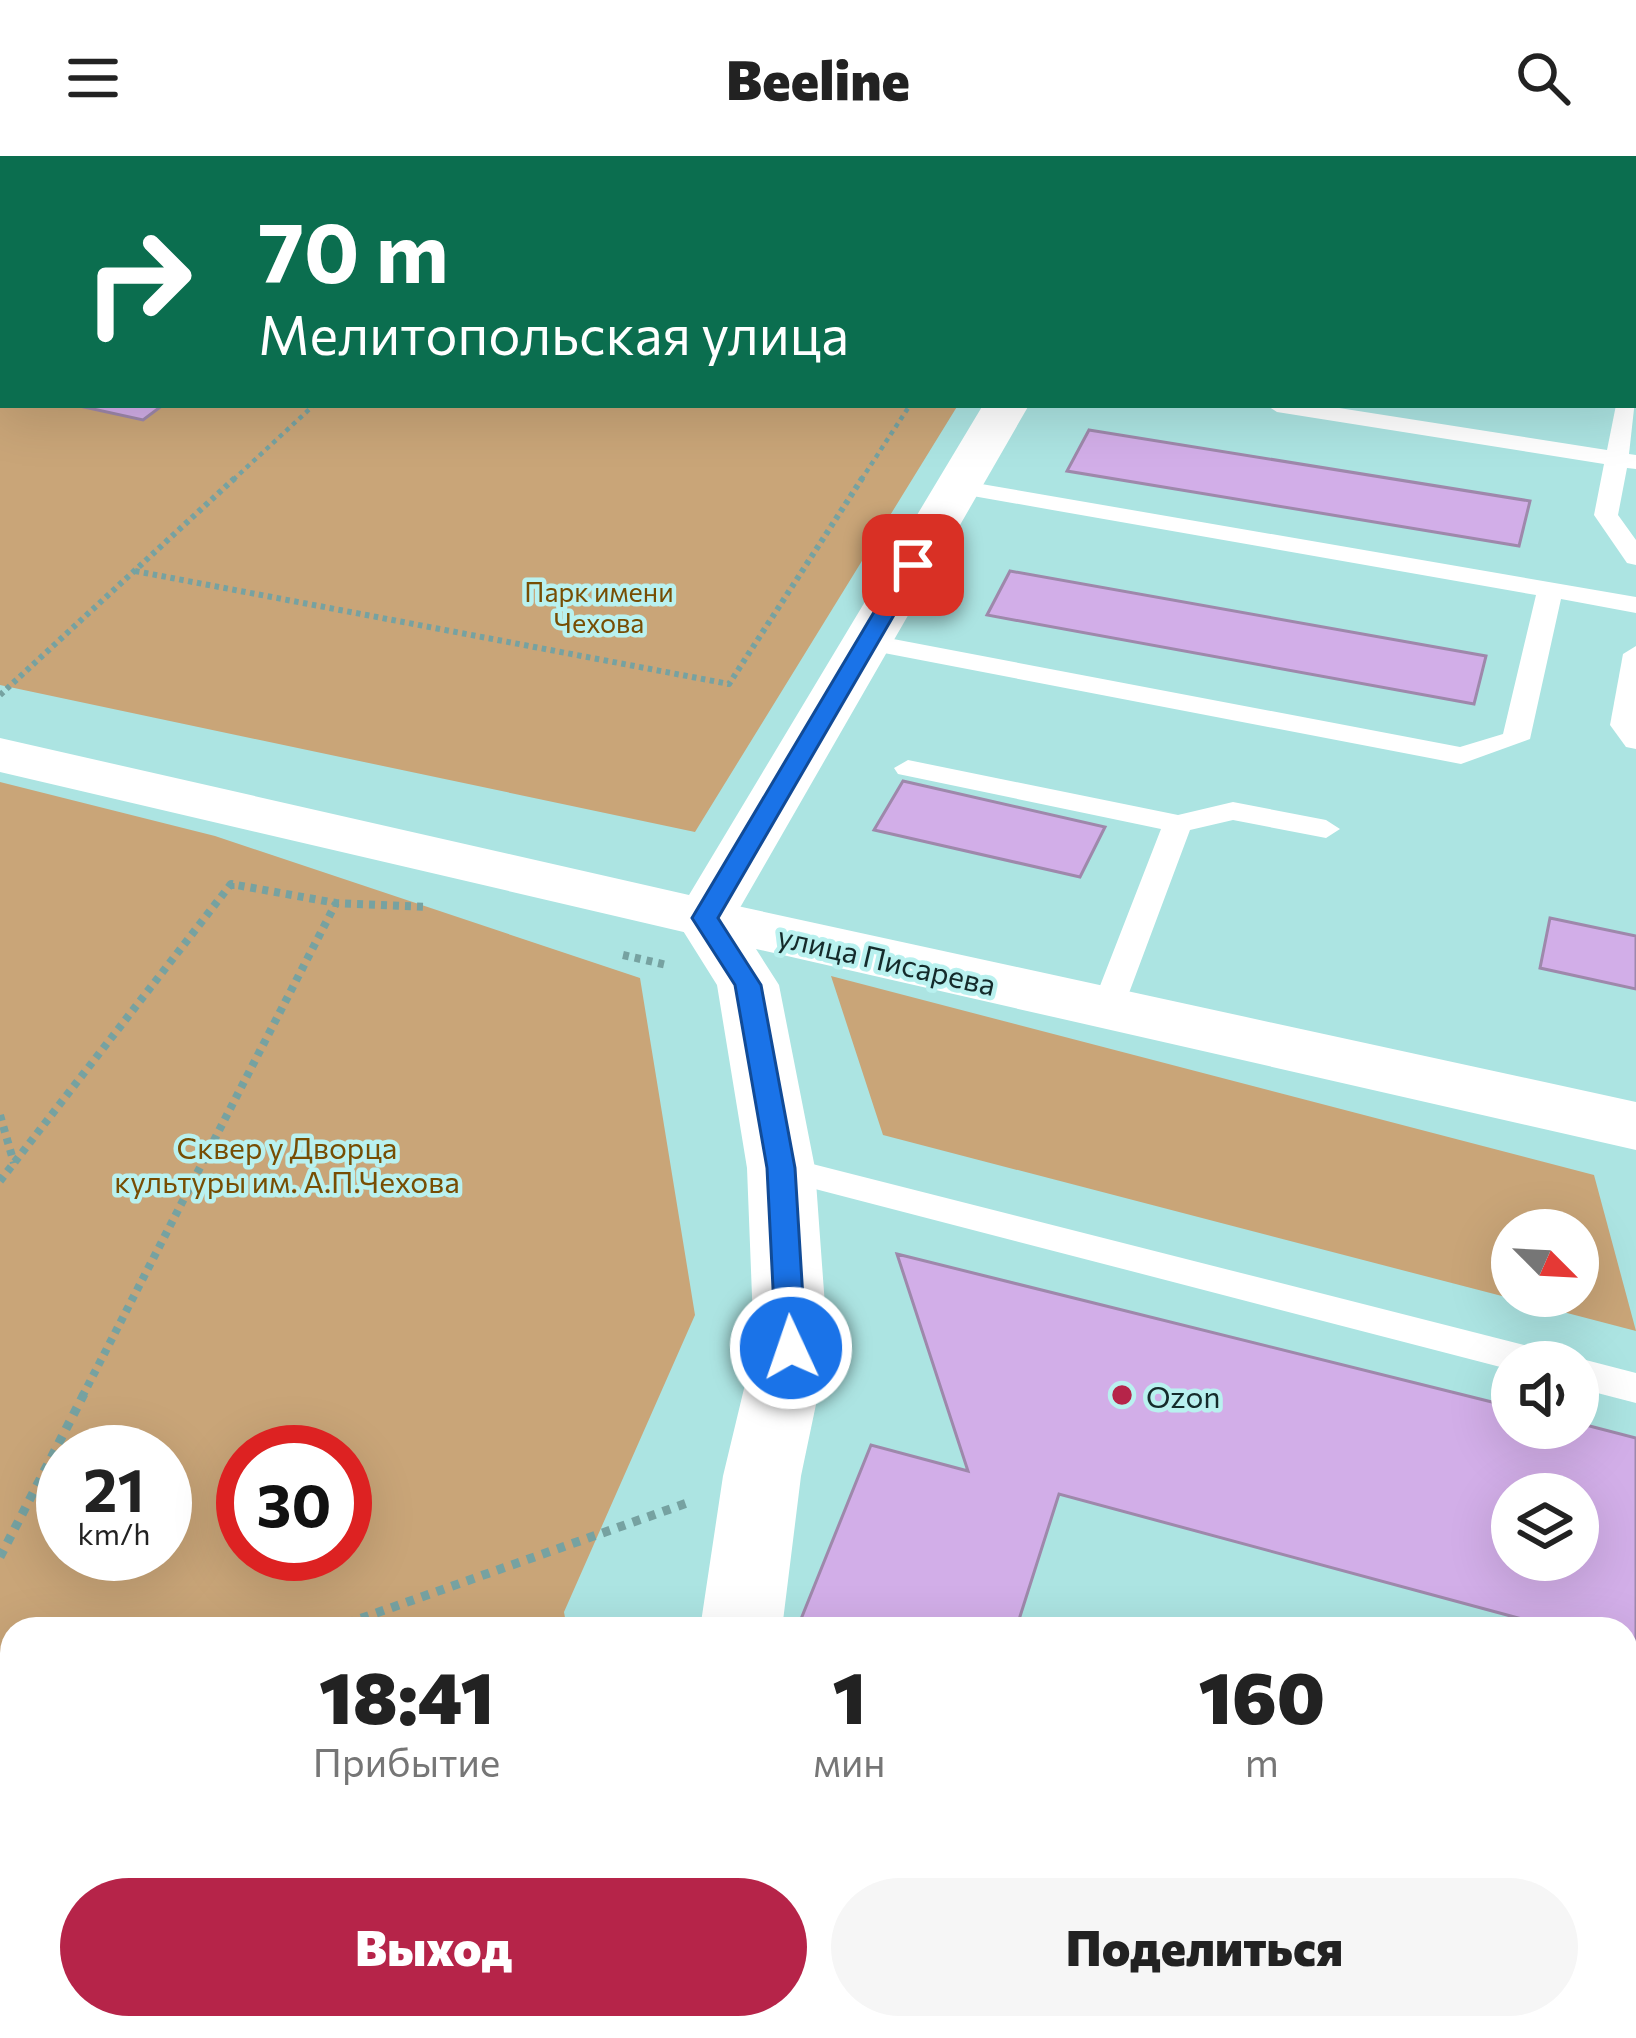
<!DOCTYPE html>
<html lang="ru">
<head>
<meta charset="utf-8">
<style>
  body { margin:0; font-family:Commissioner,sans-serif; background:#f6f6f6; color:#222; height:100vh; display:flex; flex-direction:column; font-size:45px; white-space:nowrap }
  * { box-sizing:border-box; margin:0 }
  p { font-size:39px; color:#767676 }
  .icon { flex:none; width:66px; height:66px; fill:none; stroke:currentColor; stroke-width:2; stroke-linecap:round; stroke-linejoin:round }
  .map { position:relative; flex:1; overflow:hidden }
  .panel { position:absolute; left:0px; top:1461px; width:1638px; height:423px; display:flex; flex-direction:column; background:#fff; border-radius:36px 36px 0 0; box-shadow:0 12px 48px #0002 }
  .panel>* { flex:none }
  .banner { position:absolute; left:0px; top:0px; width:1638px; height:252px; box-shadow:0 12px 48px #0002; background:#0b6e4f; color:#fff; overflow:hidden }
  .needle { width:78px; rotate:114deg }
  .fabs { position:absolute; left:1491px; top:1053px; display:grid; gap:24px }
  .fabs a { display:grid; place-items:center; width:108px; height:108px; border-radius:50%; background:#fff; box-shadow:0 12px 48px #0002; font-size:60px }
  .speed { position:absolute; left:36px; top:1269px; display:flex; gap:24px; font-size:60px; font-weight:700; text-align:center }
  .speed>* { display:grid; place-content:center; width:156px; height:156px; border-radius:50%; background:#fff; box-shadow:0 12px 48px #0002; line-height:1 }
  .speed small { font-size:30px; font-weight:400 }
  .speed .limit { border:18px solid #d22; background:#fff; color:#111 }
  .pin { position:absolute; display:grid; place-items:center; width:102px; height:102px; color:#fff; margin:-51px; border-radius:24px; box-shadow:0 6px 18px #0006 }
  .me { position:absolute; width:132px; margin:-66px; rotate:357deg; stroke-linejoin:round; filter:drop-shadow(0 0 9px #0008) }
  .turn { display:flex; align-items:center; gap:42px; height:252px; padding:0 60px; font-size:54px }
  .turn .icon { width:156px; height:156px; stroke-width:2.5 }
  .turn b { display:block; font-size:84px; line-height:102px }
  .eta { display:flex; justify-content:space-evenly; align-items:center; height:204px; text-align:center }
  .eta b { font-size:72px; font-weight:800; line-height:84px }
  .cta { display:flex; gap:24px; margin-top:auto; padding:24px 60px }
  .cta a { flex:1; height:138px; border-radius:72px; background:#b62449; color:#fff; font-size:48px; font-weight:800; line-height:138px; text-align:center }
  .cta a+a { background:#f6f6f6; color:#222 }
  header { display:flex; justify-content:space-between; align-items:center; height:156px; padding:0 60px; background:#fff; font-size:54px; font-weight:800 }
  .map>svg:first-child { display:block }
</style>
</head>
<body>
<header><svg class="icon" aria-label="menu" viewBox="0 0 24 24"><path d="M4 6h16M4 12h16M4 18h16"/></svg>Beeline<svg class="icon" aria-label="search" viewBox="0 0 24 24"><circle cx="10" cy="10" r="6"/><path d="M15 15l6 6"/></svg></header>
<div class="map">
<svg width="1636" height="1882" viewBox="0 0 1636 1882">
  <rect width="100%" height="100%" fill="#ace4e2"/>
  <g fill="#c9a578" fill-rule="evenodd">
    <path d="M0 0H1111L3 3V249H958L695 676 0 529Z"/>
    <path d="M0 626 215 680 640 822 695 1159 564 1456 567 1473H12V1872H644L646 1882H0ZM63 1296H165V1398H63ZM243 1296H345V1398H243Z"/>
    <path d="M831 820 1594 1019 1636 1175 883 979ZM1512 1074H1578V1140H1512Z"/>
    <path d="M854 1872H1152L1155 1882H856Z"/>
  </g>
  <g fill="#d2aee8" stroke="#9e88ab" stroke-width="3" fill-rule="evenodd">
    <path d="M75 249H163L143 264Z"/>
    <path d="M1089 274 1530 345 1519 390 1067 315Z"/>
    <path d="M1010 415 1486 500 1474 548 987 459Z"/>
    <path d="M903 625 1105 671 1080 721 874 674Z"/>
    <path d="M1550 762 1636 780V833L1540 812Z"/>
    <path d="M897 1098 1512 1251V1272H1578V1267L1636 1282V1494L1626 1491V1473H1559L1059 1338 1016 1473H797L871 1289 968 1315ZM1512 1338H1578V1404H1512Z"/>
    <path d="M1626 1726 1636 1729V1882H1409L1411 1872H1626Z"/>
  </g>
  <g fill="none" stroke-linecap="round" stroke-linejoin="round">
    <g stroke="#76a2a1" stroke-width="4.5" stroke-dasharray="4.5 4.5" stroke-linecap="butt">
      <path d="M81 3 86 0"/>
      <path d="M233 324 314 249"/>
      <path d="M861 324 910 249"/>
    </g>
    <g stroke="#76a2a1" stroke-width="6" stroke-dasharray="4.5 4.5" stroke-linecap="butt">
      <path d="M135 415 729 528 863 321"/>
      <path d="M0 539 236 321"/>
      <path d="M230 730H241"/>
    </g>
    <g stroke="#76a2a1" stroke-width="8" stroke-dasharray="6 6" stroke-linecap="butt">
      <path d="M623 799 667 809"/>
      <path d="M0 959 14 1007"/>
      <path d="M0 1025 231 728 336 747 428 751"/>
      <path d="M82 1241 336 747"/>
    </g>
    <g stroke="#76a2a1" stroke-width="9" stroke-dasharray="8 8" stroke-linecap="butt">
      <path d="M0 1401 84 1238"/>
      <path d="M331 1473 687 1347"/>
      <path d="M0 1587 12 1580"/>
    </g>
    <g fill="#fff" fill-rule="evenodd">
      <rect x="1635" y="166" width="1" height="12"/>
      <path d="M1636 196V214L1635 215V197Z"/>
      <path d="M1635 244 1629 298 1636 299V313L1627 312 1618 359 1636 384V409L1627 407 1594 359 1604 308 1277 256 1266 249H1320L1607 294 1616 249H1635Z"/>
      <path d="M958 324 1636 441V457L1561 443 1530 583 1461 608 858 492V480L867 478 1460 591 1503 578 1536 439 950 336V326Z"/>
      <path d="M1636 490V593L1626 591 1610 569 1623 498Z"/>
      <path d="M908 604 1178 659 1233 646 1326 664 1340 673 1326 682 1233 664 1190 674 1123 853 1107 864 1091 853 1161 673 898 618 894 612Z"/>
      <path d="M781 1000 1536 1192 1549 1196 1554 1206H1512V1214L769 1021 764 1012 769 1003Z"/>
      <path d="M1578 1202 1636 1217V1247L1578 1232V1206H1567Z"/>
      <path d="M1626 1599 1636 1602V1642L1626 1639Z"/>
    </g>
    <g fill="#fff" fill-rule="evenodd">
      <path d="M705 743 1636 946V994L756 793 779 829 815 1012 828 1191 801 1320 782 1473H700L723 1320 754 1191 747 1012 717 829 675 762 684 748Z"/>
      <path d="M744 1872H838L840 1882H746Z"/>
    </g>
    <g fill="#fff" fill-rule="evenodd">
      <path d="M1134 0H1172L1132 3Z"/>
      <path d="M983 249H1029L726 776 705 781 0 616V582L689 739Z"/>
    </g>
  </g>
  <path fill="#1a73e8" stroke="#114b97" stroke-width="3" d="M913 402 923 409 718 762 761 829 795 1012 806 1192 791 1203 776 1192 767 1012 735 829 692 762 902 409Z"/>
  <circle fill="#b62449" stroke="#b9f1ef" stroke-width="4.5" cx="1122" cy="1239" r="12"/>
  <g text-anchor="middle" dominant-baseline="central" stroke-width="9" stroke-linejoin="round" paint-order="stroke">
    <g font-size="27" fill="#774d03" stroke="#b9f1ef">
      <text x="599" y="435">Парк имени<tspan x="599" dy="31">Чехова</tspan></text>
    </g>
    <g font-size="30" fill="#152b2b" stroke="#b9f1ef">
      <text transform="translate(887 803) rotate(13)">улица Писарева</text>
    </g>
    <g font-size="30" fill="#774d03" stroke="#b9f1ef">
      <text x="287" y="990">Сквер у Дворца<tspan x="287" dy="34">культуры им. А.П.Чехова</tspan></text>
    </g>
    <g font-size="30" fill="#152b2b" stroke="#b9f1ef" text-anchor="start">
      <text x="1146" y="1239">Ozon</text>
    </g>
  </g>
</svg>
<div class="fabs">
<a><svg class="needle" viewBox="-14 -14 28 28"><path d="M0-13l5 13h-10z" fill="#e53935"/><path d="M0 13l5-13h-10z" fill="#767676"/></svg></a>
<a><svg class="icon" aria-label="sound" viewBox="0 0 24 24"><path d="M4 9h4l5-4v14l-5-4H4zM17 9q2 3 0 6"/></svg></a>
<a><svg class="icon" aria-label="layers" viewBox="0 0 24 24"><path d="M12 4l9 5-9 5-9-5zM3 14l9 5 9-5"/></svg></a>
</div>
<div class="speed"><div>21<small>km/h</small></div><div class="limit">30</div></div>
<div class="pin" style="left:913px;top:409px;background:#d93025"><svg class="icon" aria-label="arrive" viewBox="0 0 24 24"><path d="M6 21V4h12l-3 4 3 4H6"/></svg></div>
<svg class="me" style="left:791px;top:1192px" viewBox="-20 -20 40 40"><circle r="17" fill="#1a73e8" stroke="#fff" stroke-width="3"/><path d="M0-11L8 9 0 5-8 9z" fill="#fff"/></svg>
<div class="banner">
<div class="turn"><svg class="icon" aria-label="right" viewBox="0 0 24 24"><path d="M7 20v-9h11M14 6l5 5-5 5"/></svg><div><b>70 m</b>Мелитопольская улица</div></div>
</div>
<section class="panel">
<div class="eta">
<div><b>18:41</b><p>Прибытие</p></div>
<div><b>1</b><p>мин</p></div>
<div><b>160</b><p>m</p></div>
</div>
<div class="cta"><a>Выход</a><a>Поделиться</a></div>
</section>
</div>
</body>
</html>
